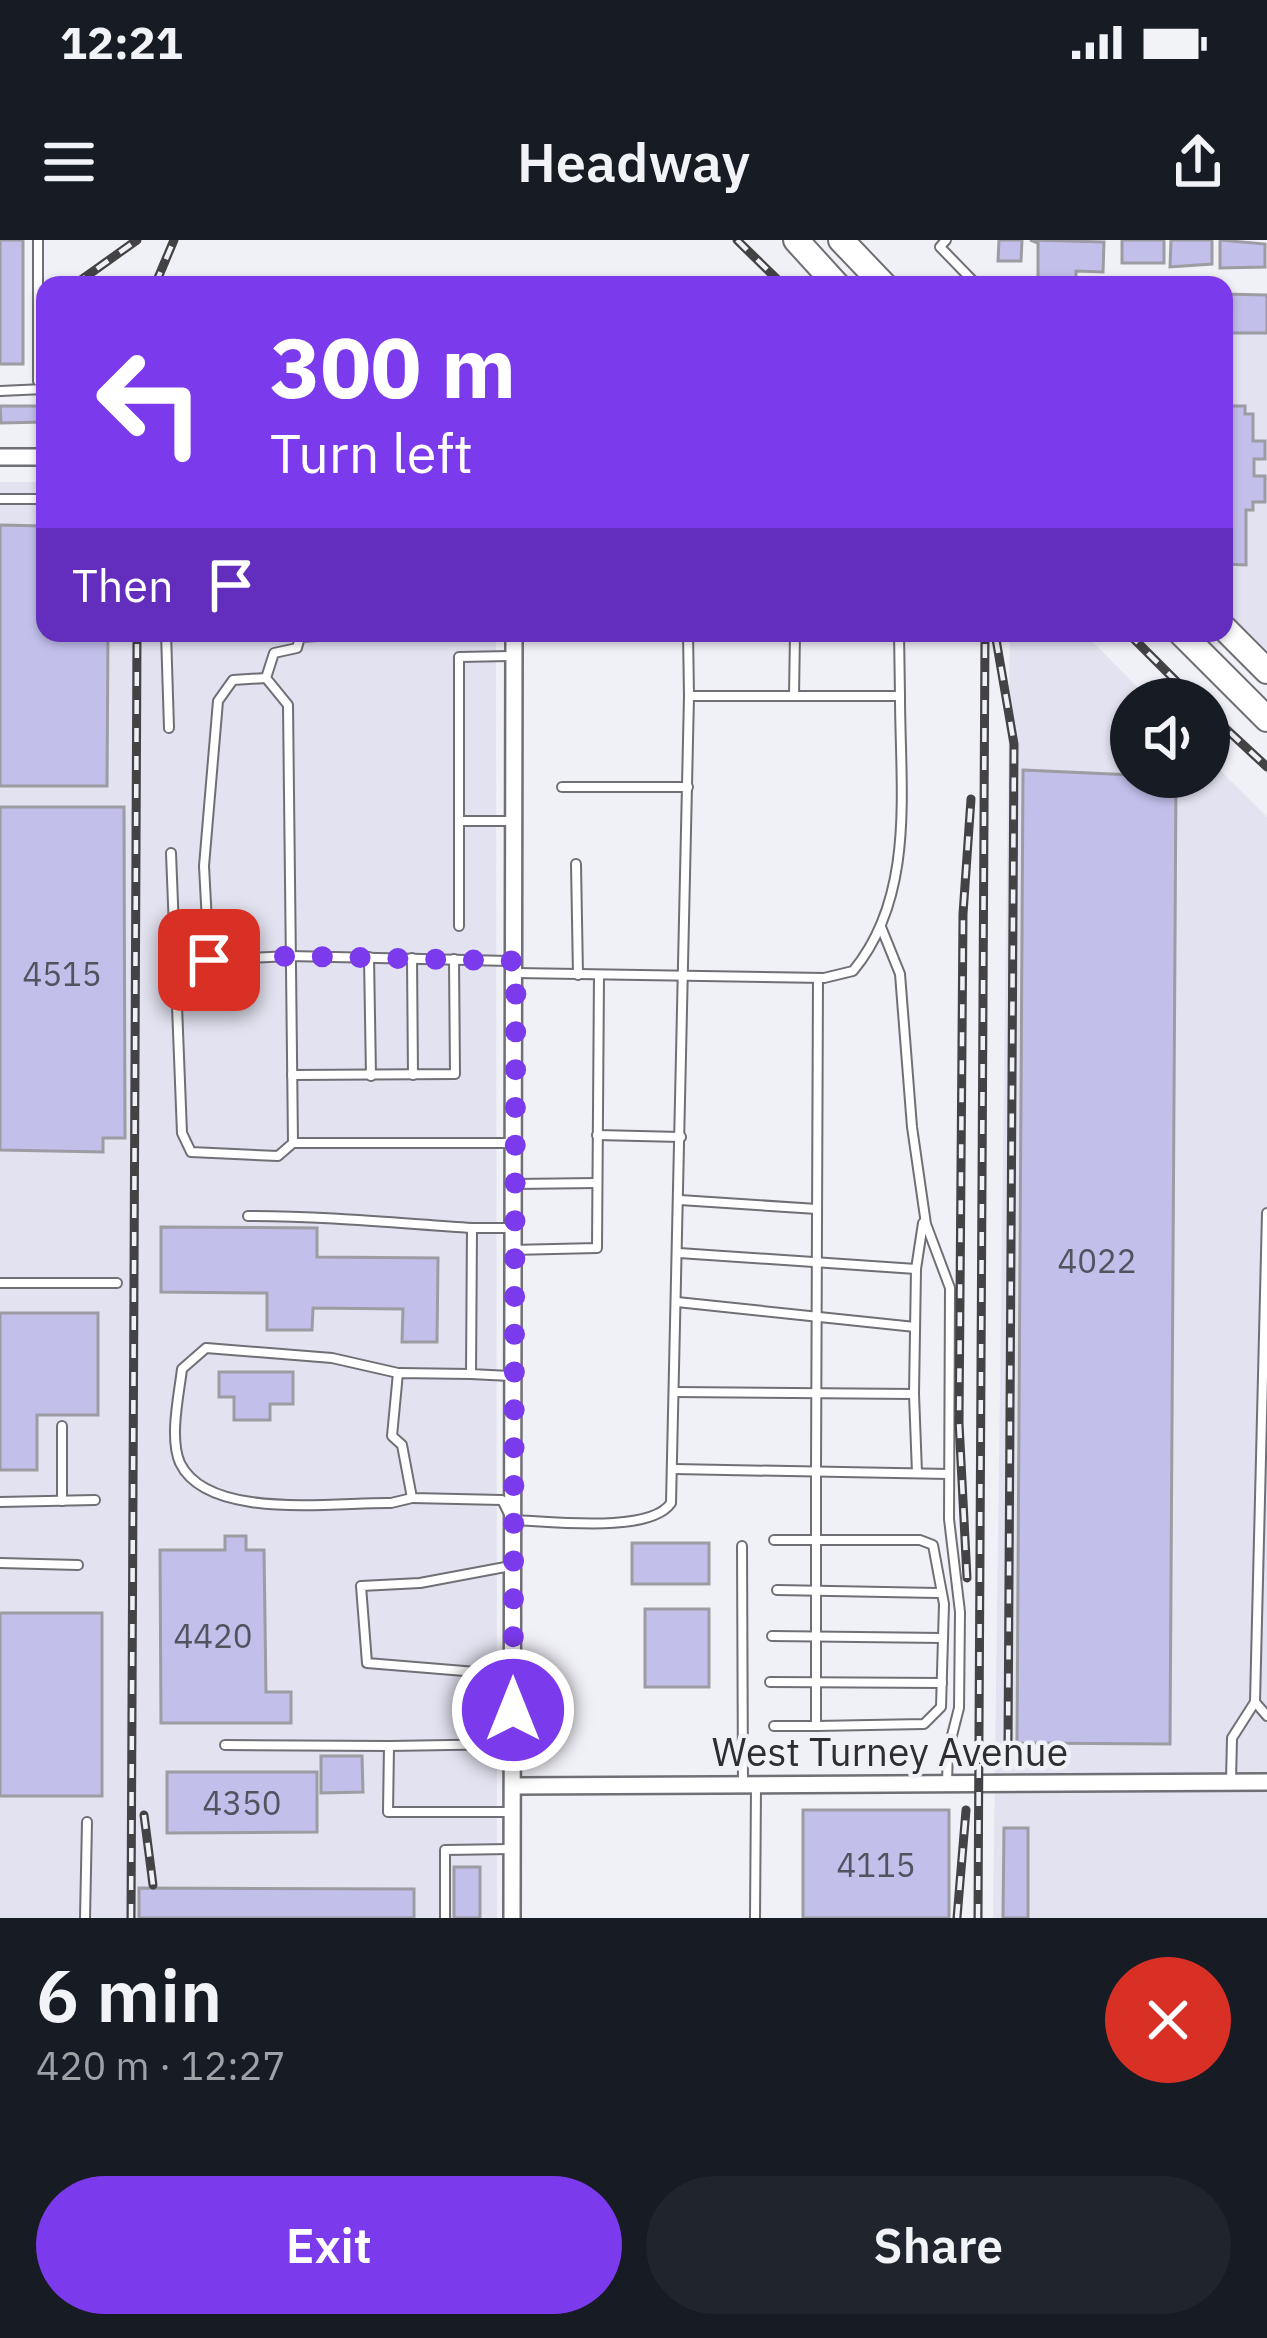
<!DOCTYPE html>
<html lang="en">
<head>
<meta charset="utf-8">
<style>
  body { margin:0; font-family:"IBM Plex Sans",sans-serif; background:#20242c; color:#f1f3f6; height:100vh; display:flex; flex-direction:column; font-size:45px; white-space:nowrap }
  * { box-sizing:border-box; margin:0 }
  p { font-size:39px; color:#9ea1a6 }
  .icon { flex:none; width:66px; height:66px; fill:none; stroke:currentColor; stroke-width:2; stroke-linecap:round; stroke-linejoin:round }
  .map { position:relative; height:1678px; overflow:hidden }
  .panel { display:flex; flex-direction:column; background:#171b24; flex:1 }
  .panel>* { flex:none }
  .hud { position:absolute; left:36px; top:36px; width:1197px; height:366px; border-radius:24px; box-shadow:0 3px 9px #0004; background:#7c3aed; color:#fff; overflow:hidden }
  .tools { position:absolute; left:1110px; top:438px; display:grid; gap:24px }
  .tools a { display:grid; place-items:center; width:120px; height:120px; border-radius:50%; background:#171b24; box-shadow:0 3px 9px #0004; font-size:60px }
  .pin { position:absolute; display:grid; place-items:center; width:102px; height:102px; color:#fff; margin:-51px; border-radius:24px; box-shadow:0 6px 18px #0006 }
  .me { position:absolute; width:132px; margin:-66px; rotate:0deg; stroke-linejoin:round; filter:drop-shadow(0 0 9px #0008) }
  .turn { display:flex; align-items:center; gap:42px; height:252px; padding:0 36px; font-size:54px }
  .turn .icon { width:156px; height:156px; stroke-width:2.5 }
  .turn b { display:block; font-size:84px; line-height:102px }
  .then { display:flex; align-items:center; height:114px; padding:0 36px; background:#0003; gap:24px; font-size:45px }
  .round { display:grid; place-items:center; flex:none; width:126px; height:126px; border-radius:63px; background:#20242c }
  .overview { display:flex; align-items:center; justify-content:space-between; height:204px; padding:0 36px }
  h1 { font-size:72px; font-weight:600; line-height:90px }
  .cta { display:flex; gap:24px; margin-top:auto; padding:24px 36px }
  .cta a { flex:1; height:138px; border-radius:72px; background:#7c3aed; color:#fff; font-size:48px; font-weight:600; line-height:138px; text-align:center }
  .cta a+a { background:#20242c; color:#f1f3f6 }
  .status { display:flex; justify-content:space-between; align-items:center; height:84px; padding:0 60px; background:#171b24; direction:ltr }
  .status svg { height:33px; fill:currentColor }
  header { display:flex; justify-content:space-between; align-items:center; height:156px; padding:0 36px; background:#171b24; font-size:54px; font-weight:600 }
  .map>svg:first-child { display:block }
</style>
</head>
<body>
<div class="status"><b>12:21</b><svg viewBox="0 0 49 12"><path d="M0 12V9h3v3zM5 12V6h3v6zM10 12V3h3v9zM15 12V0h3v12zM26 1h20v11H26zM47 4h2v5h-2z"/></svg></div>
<header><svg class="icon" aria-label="menu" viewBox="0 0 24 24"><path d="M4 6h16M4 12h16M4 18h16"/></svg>Headway<svg class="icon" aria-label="share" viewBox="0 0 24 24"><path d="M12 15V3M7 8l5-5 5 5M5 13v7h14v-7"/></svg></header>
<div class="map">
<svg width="1267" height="1678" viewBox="0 0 1267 1678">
  <rect width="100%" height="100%" fill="#f0f0f7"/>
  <g fill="#e2e2f0">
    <path d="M1224 54 1267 55V410L1224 368Z"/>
    <path d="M0 242H45V393H496L497 1678H0Z"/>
    <path d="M1010 393H1084L1149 459H1131V537H1209V519L1267 577V1678H993Z"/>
  </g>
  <g fill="#c2bfeb" stroke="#9c9ca2" stroke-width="3">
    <rect x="0" y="0" width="23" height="124"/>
    <path d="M999 0H1022L1021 21H998Z"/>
    <path d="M1030 0 1104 2 1103 32 1076 31V41H1038V3Z"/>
    <rect x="1122" y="0" width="42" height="23"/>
    <path d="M1171 0H1212V24L1170 27Z"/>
    <path d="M1220 0 1265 4V27L1220 28Z"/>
    <path d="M1224 54 1267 55V93H1224Z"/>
    <path d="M0 166H45V182L1 183Z"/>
    <path d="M1224 166H1245V174H1253V201H1265V219H1254V236H1265V262H1253V270H1246V325L1224 324Z"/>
    <path d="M0 285 45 286V393H108L107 546H0Z"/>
    <path d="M1023 530 1176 537 1170 1504 1017 1503Z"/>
    <path d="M0 567H124L125 898H103V912L0 910Z"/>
    <path d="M161 987 317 988V1017L438 1018 437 1102H402L403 1069 313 1068 312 1090H267V1053L161 1052Z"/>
    <path d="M0 1073H98V1175H37V1230H0Z"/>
    <path d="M219 1132H293V1164H270V1180H234V1157H219Z"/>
    <path d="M225 1296H246V1310H264L266 1452H291V1483H161L160 1310H225Z"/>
    <rect x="632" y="1303" width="77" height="41"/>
    <rect x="645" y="1369" width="64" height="78"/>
    <rect x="0" y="1373" width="102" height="183"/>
    <path d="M321 1516H362L363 1552 321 1553Z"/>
    <path d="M167 1532H317V1592L167 1593Z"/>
    <rect x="803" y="1570" width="146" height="108"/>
    <path d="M1004 1588H1028V1678H1003Z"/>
    <rect x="454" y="1627" width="26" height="51"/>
    <path d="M139 1648 414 1649V1678H139Z"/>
  </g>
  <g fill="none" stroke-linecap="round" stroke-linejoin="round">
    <g stroke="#6f6f75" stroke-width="12">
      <g id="service">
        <path d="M38 0V141L45 149"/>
        <path d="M946 0 940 7 977 45"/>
        <path d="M0 151 44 149"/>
        <path d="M0 259H45"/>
        <path d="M166 393 169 488"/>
        <path d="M899 393 900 456"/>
        <path d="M266 438 233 440 218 461 204 626 209 720 290 716 512 721"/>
        <path d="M794 456 795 393"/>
        <path d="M562 547H688"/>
        <path d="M459 581H512"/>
        <path d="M171 613 182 893 191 912 278 916 293 903 288 465 266 438 274 413 297 408 300 397 371 393"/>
        <path d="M576 624 578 735"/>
        <path d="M459 686V417L513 416"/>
        <path d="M881 687 900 734 912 887 926 984 950 1048 949 1279 960 1372 959 1468 948 1511 947 1542"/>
        <path d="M369 717 371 836"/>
        <path d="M412 718 413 835"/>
        <path d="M173 731 209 720"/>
        <path d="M516 733 824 738 853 731C916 655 900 548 900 456H689L688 393"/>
        <path d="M292 835 455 834 454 719"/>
        <path d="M597 895 681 897"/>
        <path d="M293 903H511"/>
        <path d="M514 944 597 943"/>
        <path d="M680 960 817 969"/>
        <path d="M248 976C323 976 396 983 472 988"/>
        <path d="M511 1010 597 1008 599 735"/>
        <path d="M916 1029 923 983"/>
        <path d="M0 1043H117"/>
        <path d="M677 1062 915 1087"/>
        <path d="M398 1133 332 1118 206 1108 182 1129C179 1155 169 1198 180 1223 208 1281 334 1262 391 1263L412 1258"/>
        <path d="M471 1134 398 1133 392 1196 402 1205 412 1258 502 1260 512 1280C549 1281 650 1294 671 1263L689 456"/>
        <path d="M510 1136 471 1134 472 988H511"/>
        <path d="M675 1152 914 1154 916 1029 679 1013"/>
        <path d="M914 1154 917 1233"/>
        <path d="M62 1186V1261"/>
        <path d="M674 1229 949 1234"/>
        <path d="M0 1262 95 1260"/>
        <path d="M774 1300H920L933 1305 944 1364 941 1467 924 1484 816 1486C816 1401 816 1316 816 1232L818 738"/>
        <path d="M742 1306 743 1545"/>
        <path d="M0 1323 78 1325"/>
        <path d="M511 1326 420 1343 361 1346 367 1423 513 1435"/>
        <path d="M777 1350 938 1353"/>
        <path d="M772 1396 943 1398"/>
        <path d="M770 1442 942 1443"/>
        <path d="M1255 1462 1267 1476"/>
        <path d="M774 1486H816"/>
        <path d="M512 1504 389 1506 388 1572H513"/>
        <path d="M225 1505 389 1506"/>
        <path d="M1231 1541 1232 1498 1255 1462 1267 973"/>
        <path d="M85 1678 87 1582"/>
        <path d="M445 1678V1610L513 1609"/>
        <path d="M755 1678 756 1546"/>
      </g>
    </g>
    <g stroke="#6f6f75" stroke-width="20">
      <g id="minor">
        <path d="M0 217H45"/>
        <path d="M513 1546 1267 1542"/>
        <path d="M512 1678 514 393"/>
      </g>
    </g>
    <g stroke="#6f6f75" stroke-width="28">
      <g id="trunk">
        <path d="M796 0 837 45"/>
        <path d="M841 0 884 45"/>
        <path d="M1224 388 1267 431"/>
        <path d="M1181 393 1267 479"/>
      </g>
    </g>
    <use href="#service" stroke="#fff" stroke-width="8"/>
    <use href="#minor" stroke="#fff" stroke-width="15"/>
    <use href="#trunk" stroke="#fff" stroke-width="24"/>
    <g stroke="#434245" stroke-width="9">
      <g id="rail">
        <path d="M737 0 783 45"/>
        <path d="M74 45 137 0"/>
        <path d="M155 45 174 0"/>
        <path d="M1128 393 1194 459"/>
        <path d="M996 399 1014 504 1008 1507"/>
        <path d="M1209 473 1267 527"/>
        <path d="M967 1338 959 1183 963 674 971 559"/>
        <path d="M144 1575 153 1645"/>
        <path d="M131 1678 137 393"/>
        <path d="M957 1678 966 1570"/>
        <path d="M978 1678 985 393"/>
      </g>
    </g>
    <use href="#rail" stroke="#f0f0f7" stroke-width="4.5" stroke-dasharray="14" stroke-linecap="butt"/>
  </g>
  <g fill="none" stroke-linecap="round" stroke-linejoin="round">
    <path stroke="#7c3aed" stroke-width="21" stroke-dasharray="0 37.8" d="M209 720 290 716 516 721 513 1470"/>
  </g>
  <g text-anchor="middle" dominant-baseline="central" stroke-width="9" stroke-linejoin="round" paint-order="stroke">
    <g font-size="33" fill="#53525f">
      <text x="62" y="733">4515</text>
      <text x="1097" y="1020">4022</text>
      <text x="213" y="1395">4420</text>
      <text x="242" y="1562">4350</text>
      <text x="876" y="1624">4115</text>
    </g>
    <g font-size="39" fill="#2e2d30" stroke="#f0f0f7">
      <text x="890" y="1511">West Turney Avenue</text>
    </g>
  </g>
</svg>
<div class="tools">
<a><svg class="icon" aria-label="sound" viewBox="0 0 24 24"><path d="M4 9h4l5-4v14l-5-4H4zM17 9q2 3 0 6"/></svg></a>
</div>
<div class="pin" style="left:209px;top:720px;background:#d93025"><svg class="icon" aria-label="arrive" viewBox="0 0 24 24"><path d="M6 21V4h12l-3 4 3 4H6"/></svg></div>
<svg class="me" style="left:513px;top:1470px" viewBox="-20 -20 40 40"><circle r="17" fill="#7c3aed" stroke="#fff" stroke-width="3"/><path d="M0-11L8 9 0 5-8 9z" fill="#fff"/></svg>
<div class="hud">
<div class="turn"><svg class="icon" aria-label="left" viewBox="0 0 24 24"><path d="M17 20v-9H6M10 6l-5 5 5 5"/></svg><div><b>300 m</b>Turn left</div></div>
<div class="then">Then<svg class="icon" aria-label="arrive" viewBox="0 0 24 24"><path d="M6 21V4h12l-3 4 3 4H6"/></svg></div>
</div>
</div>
<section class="panel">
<div class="overview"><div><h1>6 min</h1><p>420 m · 12:27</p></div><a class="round" style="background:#d93025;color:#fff"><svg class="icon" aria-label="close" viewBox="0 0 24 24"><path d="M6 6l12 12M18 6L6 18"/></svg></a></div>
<div class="cta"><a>Exit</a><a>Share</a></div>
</section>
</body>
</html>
